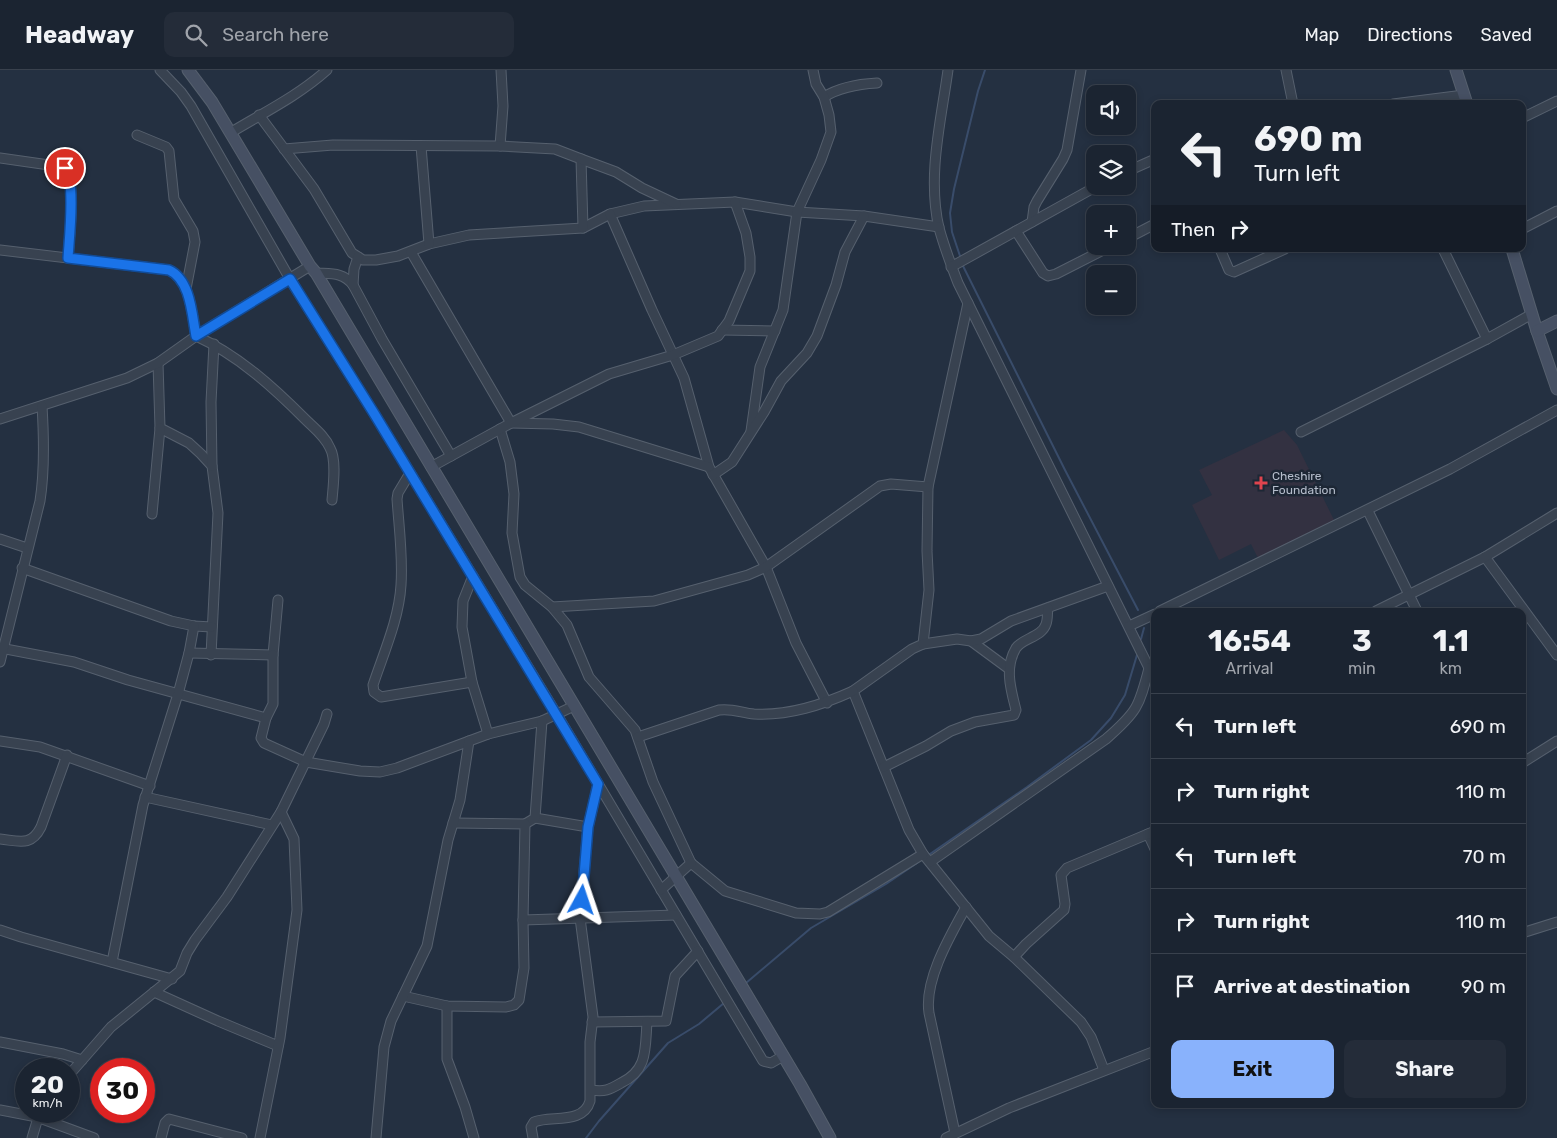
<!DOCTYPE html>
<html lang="en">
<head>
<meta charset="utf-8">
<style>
  body { margin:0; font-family:Rubik,sans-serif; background:#242c39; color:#f1f3f6; height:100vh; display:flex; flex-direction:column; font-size:19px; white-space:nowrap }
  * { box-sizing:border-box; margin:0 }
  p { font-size:16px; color:#a0a4ab }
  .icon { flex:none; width:28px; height:28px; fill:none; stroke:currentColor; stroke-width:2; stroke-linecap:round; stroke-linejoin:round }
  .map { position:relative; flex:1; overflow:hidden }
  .sheet { position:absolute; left:1151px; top:538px; width:375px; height:500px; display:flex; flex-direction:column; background:#1b2431; border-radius:10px; box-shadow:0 2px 8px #0003,0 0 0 1px #39414d }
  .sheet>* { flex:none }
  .guide { position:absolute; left:1151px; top:30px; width:375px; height:152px; border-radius:10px; box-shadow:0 2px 8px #0003,0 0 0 1px #39414d; background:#1b2431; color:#f1f3f6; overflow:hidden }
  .controls { position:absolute; left:1086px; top:15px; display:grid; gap:10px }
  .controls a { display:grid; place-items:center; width:50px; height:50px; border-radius:10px; background:#1b2431; box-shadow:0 2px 8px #0003,0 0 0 1px #39414d; font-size:25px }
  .speed { position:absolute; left:15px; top:988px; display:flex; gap:10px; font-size:25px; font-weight:700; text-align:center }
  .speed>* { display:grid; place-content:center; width:65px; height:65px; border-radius:50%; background:#1b2431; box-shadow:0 2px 8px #0003,0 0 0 1px #39414d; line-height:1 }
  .speed small { font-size:12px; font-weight:400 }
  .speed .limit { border:8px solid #d22; background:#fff; color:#111 }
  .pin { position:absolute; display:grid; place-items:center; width:42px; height:42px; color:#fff; margin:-21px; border:2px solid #fff; border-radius:50%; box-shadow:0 1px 5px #0007 }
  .me { position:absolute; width:55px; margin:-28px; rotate:5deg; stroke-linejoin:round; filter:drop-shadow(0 0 4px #0008) }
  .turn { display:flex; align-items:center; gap:18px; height:105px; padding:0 20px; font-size:22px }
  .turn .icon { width:65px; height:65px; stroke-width:2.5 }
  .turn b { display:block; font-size:35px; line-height:42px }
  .then { display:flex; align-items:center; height:48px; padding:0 20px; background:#0003; gap:10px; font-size:19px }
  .eta { display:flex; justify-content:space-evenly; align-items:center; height:85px; text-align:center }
  .eta b { font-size:30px; font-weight:700; line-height:35px }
  .button { display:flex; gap:10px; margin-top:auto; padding:10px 20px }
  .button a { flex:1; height:58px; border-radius:10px; background:#89b2fc; color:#111; font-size:20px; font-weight:700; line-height:58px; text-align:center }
  .button a+a { background:#242c39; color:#f1f3f6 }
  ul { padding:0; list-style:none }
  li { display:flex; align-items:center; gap:15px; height:65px; padding:0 20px; border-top:1px solid #39414d }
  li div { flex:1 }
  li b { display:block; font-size:19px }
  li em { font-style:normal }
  header { display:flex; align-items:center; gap:30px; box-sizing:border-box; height:70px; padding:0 25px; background:#1b2431; border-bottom:1px solid #39414d }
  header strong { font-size:24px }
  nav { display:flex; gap:28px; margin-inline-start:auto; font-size:18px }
  .search { width:350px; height:45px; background:#242c39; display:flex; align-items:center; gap:12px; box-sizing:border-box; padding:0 18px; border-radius:10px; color:#a0a4ab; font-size:19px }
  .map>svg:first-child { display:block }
</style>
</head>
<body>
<header>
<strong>Headway</strong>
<div class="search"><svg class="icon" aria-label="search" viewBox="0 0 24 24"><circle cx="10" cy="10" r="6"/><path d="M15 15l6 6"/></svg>Search here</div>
<nav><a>Map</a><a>Directions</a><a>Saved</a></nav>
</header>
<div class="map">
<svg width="1557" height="1068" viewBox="0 0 1557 1068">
  <rect width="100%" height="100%" fill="#243041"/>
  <path fill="#333141" d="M1284 360 1297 375 1334 450 1258 488 1251 474 1219 490 1192 435 1212 425 1199 400Z"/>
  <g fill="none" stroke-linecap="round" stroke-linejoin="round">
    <g stroke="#394c6a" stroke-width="2">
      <path d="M961 189 952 162 950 143 954 119 978 21 985 0"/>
      <path d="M962 194 1065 400 1138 540"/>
      <path d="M1141 569 1144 558"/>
      <path d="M930 784 1027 717 1091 670 1111 648 1125 625 1137 585"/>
      <path d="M746 913 811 858 886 814 917 793"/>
      <path d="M586 1068 599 1051 668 973 699 954 724 933"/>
    </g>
    <g stroke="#56606e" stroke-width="11">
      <g id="street">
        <path d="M160 0 181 22 191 36 290 209 375 345 556 643 763 991 771 993 783 986"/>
        <path d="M948 0C941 51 927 106 939 158 944 176 951 195 958 213L1155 610"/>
        <path d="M1286 0 1293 34"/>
        <path d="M824 27C840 17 858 14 877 13"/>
        <path d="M1393 34 1464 25"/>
        <path d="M259 45 314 119 352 183 363 190H376L398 186 429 174 469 165 583 158 610 144 644 136 735 132 797 142 864 146 939 157"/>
        <path d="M1522 48 1557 31"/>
        <path d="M230 63C263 43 298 26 327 0"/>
        <path d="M137 65 166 77 169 81 174 129 193 161 195 172 186 219"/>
        <path d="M421 76 429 174"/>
        <path d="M500 76 503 36 501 0"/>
        <path d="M284 79 333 75 500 76 555 79 581 89 583 158"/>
        <path d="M0 88 63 97 68 100C74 129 70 159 68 188"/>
        <path d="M581 89 616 102 642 118 676 134"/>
        <path d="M1128 101 1155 89"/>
        <path d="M610 144 652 240 684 308 709 397 766 497 796 573 827 633"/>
        <path d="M1032 152 1034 137 1037 131 1063 89 1067 80 1081 0"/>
        <path d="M1522 159 1557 141"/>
        <path d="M1016 161 1043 203 1048 206 1056 204 1111 176"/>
        <path d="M1128 168 1155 154"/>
        <path d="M1220 179 1229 200 1234 202 1285 179"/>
        <path d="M1443 179 1487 269"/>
        <path d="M0 180 169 200C191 210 192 246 196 266 238 285 273 317 305 349 314 358 325 366 330 378 337 390 333 417 332 430"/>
        <path d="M411 182 511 353 553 354 579 357 709 397"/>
        <path d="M951 197 1097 116"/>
        <path d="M316 203C331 204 343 202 353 215L382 269 451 386"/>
        <path d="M353 215 354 199 358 187"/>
        <path d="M968 233 928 417 927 481 929 520 923 574 912 579 853 621 909 760 923 784 989 866 1014 887 1081 952 1091 967 1104 1000"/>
        <path d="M722 260 775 261"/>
        <path d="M158 293 160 358 189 373 201 384 212 396 218 443 211 585"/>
        <path d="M0 349 127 308 158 293 196 266 310 196"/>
        <path d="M500 359 510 392 514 424 512 463 520 507 525 515 552 537 567 555 589 607 635 660 653 712 691 793 725 821 796 843 820 844 828 842 923 784"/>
        <path d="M751 361 760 297 783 240 797 142 821 90 831 62 829 45 824 27 816 14 813 0"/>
        <path d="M1301 362 1487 269 1532 244"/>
        <path d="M212 396 211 332 214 274"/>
        <path d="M431 397 511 353 609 304 673 285 718 266 729 251 750 201V187L746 163 735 132"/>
        <path d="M410 403 398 423 397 429C399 458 403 486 401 515 399 549 384 582 373 615L374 622 381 627 472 612"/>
        <path d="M713 405 732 392 764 342 781 311 807 283 817 266 836 215 845 182 864 146"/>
        <path d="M1368 441 1417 541"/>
        <path d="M152 444 160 358"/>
        <path d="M0 469 27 478"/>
        <path d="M1485 487 1557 585"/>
        <path d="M22 498 171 551 194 556 212 557"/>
        <path d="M473 506 463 531 462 557 472 612 488 664"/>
        <path d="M552 537 654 531 748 505 766 497 880 416 891 414 928 417"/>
        <path d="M1160 541 1450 399 1557 340"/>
        <path d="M1376 541 1485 487 1557 443"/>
        <path d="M1129 556 1155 544"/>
        <path d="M971 571 1009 599"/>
        <path d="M923 574 957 569 971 571 981 569 1011 551 1108 516"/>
        <path d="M0 578 74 592 128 610 266 648"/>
        <path d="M189 583 273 585 278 530"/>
        <path d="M273 585V634L266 648 261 668 264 673 306 692 360 701 380 702 397 698 488 664 542 651 574 636"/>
        <path d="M0 592 40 431C45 399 44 368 42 336"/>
        <path d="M638 667 719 640C732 638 742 643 754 644 789 646 822 635 853 621"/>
        <path d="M0 671 40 677 150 716"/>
        <path d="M1522 693 1557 671"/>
        <path d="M884 697 926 676 951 661 975 652 1014 645 1016 640C1011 620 1004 598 1016 578 1023 568 1042 567 1046 554 1048 549 1047 543 1048 538"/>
        <path d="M145 727 272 755"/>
        <path d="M535 748 588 757"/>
        <path d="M525 754 535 748 542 651"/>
        <path d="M1148 764 1155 779"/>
        <path d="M0 769C19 771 31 777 41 757L67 685"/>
        <path d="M930 792 1106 669C1137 642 1139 637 1149 598"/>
        <path d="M661 820 691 793"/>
        <path d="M523 850 676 845"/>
        <path d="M0 860 21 867 172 909"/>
        <path d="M1522 863 1557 852"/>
        <path d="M1014 887 1026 874 1064 840 1065 834 1061 805 1067 798 1155 761"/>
        <path d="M112 892 143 735 178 624 189 583 194 556"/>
        <path d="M154 922 218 951 278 976"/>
        <path d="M403 926 447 936 506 937 514 935 519 930 524 898 523 850 525 754 453 753"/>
        <path d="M447 936V989L465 1037 474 1068"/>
        <path d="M592 952 666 951 675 906 698 881"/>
        <path d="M0 972 63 984 82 990"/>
        <path d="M69 1005 111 957 180 901 187 883 195 870 227 827 281 742 324 654 327 644"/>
        <path d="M591 1020C605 1022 609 1020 621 1013 648 1000 645 979 647 952"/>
        <path d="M0 1040 37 1047 94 1068"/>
        <path d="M955 1063 929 943C924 910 950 866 966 837"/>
        <path d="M32 1068 40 1041"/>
        <path d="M161 1068 165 1053 169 1049 242 1068"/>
        <path d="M260 1068 280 968 297 840 294 769 281 742"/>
        <path d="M376 1068 384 977 391 951 427 876 448 770 460 730 469 671"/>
        <path d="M533 1068 531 1057 534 1052C551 1045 583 1055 590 1031V972L593 947 580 848 588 757 598 714"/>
        <path d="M946 1068 1009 1038 1155 981"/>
      </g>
    </g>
    <g stroke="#56606e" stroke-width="13">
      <g id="secondary">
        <path d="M188 0 212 32 310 196 316 203 800 1014 830 1068"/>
        <path d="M1456 0 1467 34"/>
        <path d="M1512 179 1537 261 1557 319"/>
        <path d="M1537 261 1557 251"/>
      </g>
    </g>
    <use href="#street" stroke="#384250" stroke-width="9"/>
    <use href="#secondary" stroke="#465063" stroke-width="11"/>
  </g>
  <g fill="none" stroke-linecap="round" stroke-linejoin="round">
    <g stroke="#114b97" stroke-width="12">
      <path id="route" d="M65 98C76 111 69 170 68 188L169 200C191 210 192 246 196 266L290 209 375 345 598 714 588 757 582 830"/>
    </g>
    <use href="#route" stroke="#1a73e8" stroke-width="9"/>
  </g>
  <path fill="#e0444e" stroke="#1d2735" stroke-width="2" d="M1258.5 405.5h5v5h5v5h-5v5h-5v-5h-5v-5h5z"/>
  <g text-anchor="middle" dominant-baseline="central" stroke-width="5" stroke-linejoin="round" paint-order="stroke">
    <g font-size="12" fill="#b5bdcb" stroke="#1d2735" text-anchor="start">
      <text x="1272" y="406">Cheshire<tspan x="1272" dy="14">Foundation</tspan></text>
    </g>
  </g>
</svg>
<div class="controls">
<a><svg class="icon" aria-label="sound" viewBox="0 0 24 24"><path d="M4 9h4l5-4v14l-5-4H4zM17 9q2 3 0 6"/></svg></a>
<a><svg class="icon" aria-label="layers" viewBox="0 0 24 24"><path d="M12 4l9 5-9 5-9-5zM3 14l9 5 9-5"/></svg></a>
<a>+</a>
<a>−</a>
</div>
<div class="speed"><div>20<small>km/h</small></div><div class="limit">30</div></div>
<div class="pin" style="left:65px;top:98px;background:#d93025"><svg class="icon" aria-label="arrive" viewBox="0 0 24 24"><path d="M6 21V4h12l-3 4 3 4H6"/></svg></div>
<svg class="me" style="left:582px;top:830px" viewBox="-20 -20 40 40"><path d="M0-17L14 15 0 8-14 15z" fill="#1a73e8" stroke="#fff" stroke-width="4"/></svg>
<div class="guide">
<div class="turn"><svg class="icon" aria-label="left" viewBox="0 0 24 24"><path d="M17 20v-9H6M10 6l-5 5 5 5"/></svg><div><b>690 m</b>Turn left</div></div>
<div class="then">Then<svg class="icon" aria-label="right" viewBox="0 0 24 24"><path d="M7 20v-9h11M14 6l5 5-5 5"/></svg></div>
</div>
<section class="sheet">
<div class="eta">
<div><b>16:54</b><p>Arrival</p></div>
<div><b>3</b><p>min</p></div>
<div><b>1.1</b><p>km</p></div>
</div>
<ul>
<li><svg class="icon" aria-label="left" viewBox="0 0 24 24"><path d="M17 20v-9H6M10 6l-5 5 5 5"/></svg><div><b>Turn left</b></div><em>690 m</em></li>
<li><svg class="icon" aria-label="right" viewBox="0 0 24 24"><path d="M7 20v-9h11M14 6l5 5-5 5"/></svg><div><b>Turn right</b></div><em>110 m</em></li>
<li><svg class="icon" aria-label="left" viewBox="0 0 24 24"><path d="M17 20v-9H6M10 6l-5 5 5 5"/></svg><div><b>Turn left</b></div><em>70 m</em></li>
<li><svg class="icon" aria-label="right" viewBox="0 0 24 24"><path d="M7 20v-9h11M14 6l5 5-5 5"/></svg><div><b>Turn right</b></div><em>110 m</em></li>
<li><svg class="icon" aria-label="arrive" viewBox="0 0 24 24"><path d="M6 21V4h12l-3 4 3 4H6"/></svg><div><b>Arrive at destination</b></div><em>90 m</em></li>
</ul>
<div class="button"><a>Exit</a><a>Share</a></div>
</section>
</div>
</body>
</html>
